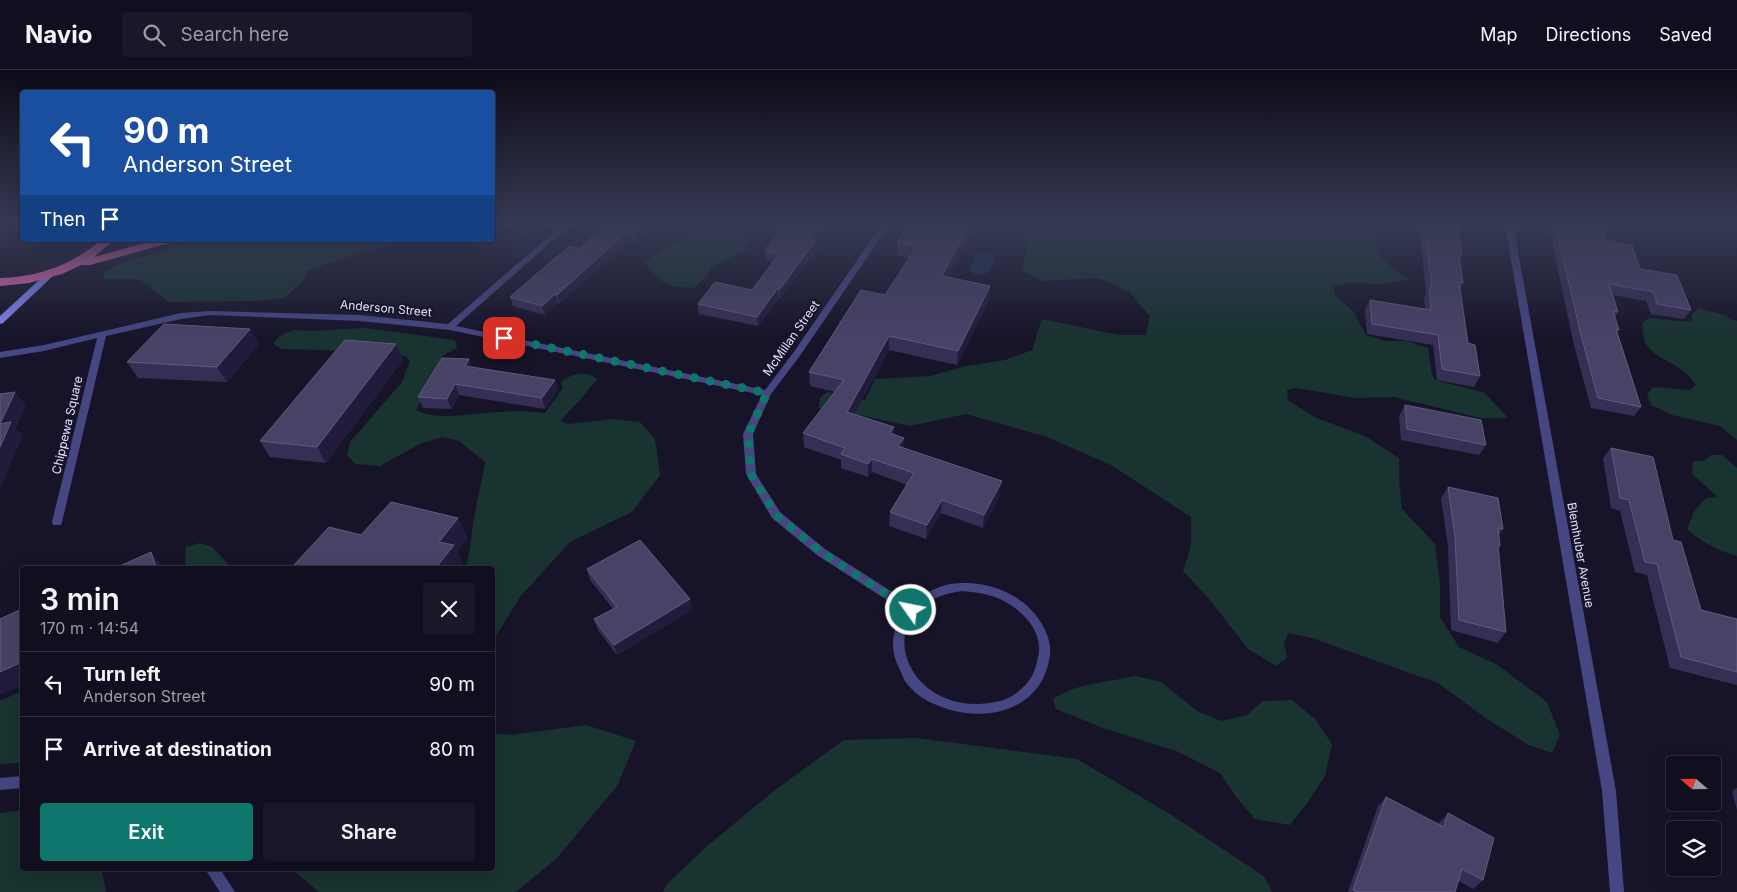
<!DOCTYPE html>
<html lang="en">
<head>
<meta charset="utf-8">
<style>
  body { margin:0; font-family:Inter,sans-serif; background:#1a1828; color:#f1f3f6; height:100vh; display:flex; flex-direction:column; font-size:19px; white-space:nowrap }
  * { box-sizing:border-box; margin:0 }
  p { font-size:16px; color:#9c9ca4 }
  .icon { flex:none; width:28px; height:28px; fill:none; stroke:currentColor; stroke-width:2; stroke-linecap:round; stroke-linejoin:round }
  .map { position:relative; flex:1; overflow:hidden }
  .sheet { position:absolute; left:20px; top:496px; width:475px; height:305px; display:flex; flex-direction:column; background:#110f1f; border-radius:5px; box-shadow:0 5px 20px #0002,0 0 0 1px #302f3d }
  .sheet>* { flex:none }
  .top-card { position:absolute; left:20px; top:20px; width:475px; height:152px; border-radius:5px; box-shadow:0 5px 20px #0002,0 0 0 1px #302f3d; background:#1a4fa0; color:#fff; overflow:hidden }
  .needle { width:32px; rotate:290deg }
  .controls { position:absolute; left:1666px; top:686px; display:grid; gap:10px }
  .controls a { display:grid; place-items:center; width:55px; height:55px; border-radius:5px; background:#110f1f; box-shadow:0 5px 20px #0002,0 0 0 1px #302f3d; font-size:25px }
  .pin { position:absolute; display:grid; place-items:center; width:42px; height:42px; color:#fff; margin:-21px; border-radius:10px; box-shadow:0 2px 8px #0006 }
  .me { position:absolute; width:55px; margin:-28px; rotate:303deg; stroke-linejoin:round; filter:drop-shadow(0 0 4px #0008) }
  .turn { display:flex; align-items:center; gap:18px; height:105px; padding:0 20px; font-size:22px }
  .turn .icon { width:65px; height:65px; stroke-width:2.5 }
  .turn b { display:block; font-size:35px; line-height:42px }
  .then { display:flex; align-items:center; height:48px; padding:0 20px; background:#0003; gap:10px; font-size:19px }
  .round { display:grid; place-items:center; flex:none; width:52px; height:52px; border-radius:5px; background:#1a1828 }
  .headline { display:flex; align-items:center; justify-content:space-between; height:85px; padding:0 20px }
  h1 { font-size:30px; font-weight:600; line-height:38px }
  .primary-button { display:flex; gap:10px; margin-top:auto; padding:10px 20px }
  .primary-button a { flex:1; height:58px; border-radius:5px; background:#0f766e; color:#fff; font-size:20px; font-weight:600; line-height:58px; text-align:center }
  .primary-button a+a { background:#1a1828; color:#f1f3f6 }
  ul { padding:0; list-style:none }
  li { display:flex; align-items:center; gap:15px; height:65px; padding:0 20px; border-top:1px solid #302f3d }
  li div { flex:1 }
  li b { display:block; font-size:19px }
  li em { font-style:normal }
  header { display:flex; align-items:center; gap:30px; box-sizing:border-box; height:70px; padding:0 25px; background:#110f1f; border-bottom:1px solid #302f3d }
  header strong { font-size:24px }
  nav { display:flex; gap:28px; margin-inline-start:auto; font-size:18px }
  .search { width:350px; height:45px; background:#1a1828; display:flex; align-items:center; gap:12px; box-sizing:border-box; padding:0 18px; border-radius:5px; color:#9c9ca4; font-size:19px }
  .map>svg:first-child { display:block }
</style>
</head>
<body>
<header>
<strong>Navio</strong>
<div class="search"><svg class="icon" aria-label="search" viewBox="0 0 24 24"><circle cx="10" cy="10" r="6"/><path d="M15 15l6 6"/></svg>Search here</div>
<nav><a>Map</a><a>Directions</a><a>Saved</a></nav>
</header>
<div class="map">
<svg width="1737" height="822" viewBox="0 0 1737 822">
  <rect width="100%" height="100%" fill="#171429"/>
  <g fill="#183330">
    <path d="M503 154H559L555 157 521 163Z"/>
    <path d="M709 154H745L747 166 744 181 712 197 707 206 694 218C665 217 663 214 644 192L661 180 707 159Z"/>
    <path d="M1017 154H1373C1377 190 1381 189 1409 209L1384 214 1350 213 1333 216 1336 226 1353 241 1366 265 1386 271H1407L1428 278 1432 304 1435 310 1485 323 1508 348H1481L1394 327 1356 328 1297 318 1287 320 1288 330 1314 347 1365 366 1399 388V410L1402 439 1435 474 1440 514V547L1459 577 1496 594 1547 632 1560 665 1552 683 1529 675 1487 649 1438 613 1312 568 1289 563 1284 572 1287 588 1276 596 1248 579 1210 530 1183 501 1191 476V447L1111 395 1047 367 966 344 910 356 855 344 836 345 819 338 820 327 828 322 865 330 875 309 930 306 966 296 1005 290 1032 280 1042 249 1119 265H1146L1150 246 1129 222 1098 208 1042 211 1022 200 1028 171Z"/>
    <path d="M197 170H400L309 200 302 212 284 228 256 231 169 232 138 209H103L104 202 124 192Z"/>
    <path d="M1698 238 1724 245 1737 251V370L1720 356 1672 345 1651 335 1647 324 1653 317 1690 320 1696 315C1680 286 1637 292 1643 252L1649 248 1691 252 1692 245Z"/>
    <path d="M364 258 455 270 457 278 442 286 437 302 416 340C439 352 472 343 497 342 513 341 529 341 545 343L563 318 561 312C574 303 583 300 597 309L580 330 560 351 568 354 613 349 640 352 655 369 660 405 632 442 570 472 520 527 493 571 492 499H465C472 479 471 462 475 442 478 425 483 409 485 392L459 371 442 367 420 374 380 396 355 394 347 385 350 372 402 312 410 291 405 286 361 281 281 279 273 273 280 266 293 260 312 261Z"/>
    <path d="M1711 385H1722L1737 398V486C1717 480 1702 473 1687 459L1695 440 1706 428 1718 427 1692 404 1693 391H1704Z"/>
    <path d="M200 473 212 477 233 499H187L185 492 186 477Z"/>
    <path d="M1136 606 1161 612 1197 641 1221 651 1247 645 1263 631 1292 630 1316 650 1332 674 1325 706 1308 732 1290 755 1255 749 1236 727 1221 704 1179 682 1103 658 1056 639 1053 629C1076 613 1109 612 1136 606Z"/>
    <path d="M22 621V693L0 694V631Z"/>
    <path d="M586 655 636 671 617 716 557 788 516 822H319L292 799H492L493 663 511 665Z"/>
    <path d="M917 668 1077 689 1173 746 1265 807 1272 822H663L666 815 706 777 775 720 844 670Z"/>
    <path d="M22 740V799H102L106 822H0V743Z"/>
  </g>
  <path fill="#162d4b" d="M981 183H988L996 189 988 203 975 205 969 200 976 185Z"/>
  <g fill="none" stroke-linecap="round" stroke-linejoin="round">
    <g fill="#454682" fill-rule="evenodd">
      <path d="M563 154H571L456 256 765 320 793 283 882 154H890L799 287 771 324 753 364 756 404 780 442 825 479 911 534C926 522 942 513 962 513 995 512 1029 528 1044 558 1048 565 1051 575 1050 584 1044 640 986 655 939 636 928 632 916 625 908 615 904 611 902 604 899 598 889 578 892 560 904 541L817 485 772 448 746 404 743 364 762 325 450 260 360 251 210 245 181 249 106 266 62 452 61 455H53L52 452 97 268 44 281 0 288V282L44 275 181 243 210 241 360 245 448 254ZM962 521C972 522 982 523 992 526 1017 534 1045 559 1038 587 1036 597 1034 604 1028 612 1021 620 1012 628 1000 631 905 654 861 535 962 521Z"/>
      <path d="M1505 154H1513L1616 721 1624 822H1610L1602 721Z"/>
      <path d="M22 706V718L0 720V708Z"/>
      <path d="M205 799H220L235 822H220Z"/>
    </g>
    <path fill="#8286f0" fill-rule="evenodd" d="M49 201H52L56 203 3 253 0 254V246Z"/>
    <path fill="#ed6ab0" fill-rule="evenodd" d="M101 170H114L94 187 156 170H175L173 172 90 195H81L62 204 29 213 0 216V208C38 207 72 195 101 170Z"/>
  </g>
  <g fill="#352f55">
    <path d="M606 154H653L636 171 630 170 560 233H558L545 245 513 236 510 227 579 179Z"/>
    <path d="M909 154H976L948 207 990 216 989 230 957 295 889 280 854 344 894 364 904 368 903 378 1000 425 983 458 941 443 926 469 889 456 890 442 907 415 872 402 868 407 841 398V390L804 377 803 363 835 322 810 316 809 302 885 225 910 188 897 185V172Z"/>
    <path d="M1419 154H1458L1462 186 1460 190 1463 213 1460 220 1468 273 1480 306 1474 317 1437 310 1433 275 1367 264 1365 240 1370 230 1425 239 1424 228 1426 223Z"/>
    <path d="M1548 154H1587L1605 170 1691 240 1684 249 1651 244 1646 231 1613 225 1618 242 1615 247 1619 260 1617 262 1641 337 1634 346 1591 338 1574 275Z"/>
    <path d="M816 169 818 178 780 228H779L758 256 699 244 698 234 752 220 773 192 765 190V180Z"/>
    <path d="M250 259 259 274 227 312 138 308 127 292Z"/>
    <path d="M396 274 403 290 326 393 270 387 260 371Z"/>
    <path d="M469 289 472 297 558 320 545 339 459 325 452 339 423 338 418 327Z"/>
    <path d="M1405 335 1486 375 1479 385 1401 370 1399 346Z"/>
    <path d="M1611 378 1673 470 1701 540 1737 549V615L1670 598 1647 505 1635 502 1620 441 1611 438 1603 388Z"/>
    <path d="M1448 417 1503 459 1499 465 1500 476 1499 478 1506 562 1498 573 1451 560 1448 477 1441 428Z"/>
    <path d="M458 448 467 468 457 481 463 495 461 499H295L293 496 361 465Z"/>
    <path d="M587 499 693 539 617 585 598 560 594 549 613 539 590 510Z"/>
    <path d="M1737 718V740L1732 721Z"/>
    <path d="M1386 727 1438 754 1439 753 1448 743 1483 810 1473 819 1459 811 1455 822H1348L1378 736Z"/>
  </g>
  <g fill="#211c3c">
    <path d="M643 154H653L636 171 634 162Z"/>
    <path d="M820 154H827L811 177 810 167Z"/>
    <path d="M970 154H976L941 219 942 206Z"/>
    <path d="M628 161 630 170 560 233 557 225Z"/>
    <path d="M817 169 818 178 780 228V219Z"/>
    <path d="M990 216 989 230 957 295 958 281Z"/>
    <path d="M778 218 779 228 758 256 757 247Z"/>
    <path d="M555 224 558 233 545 245 542 236Z"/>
    <path d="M250 259 259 274 227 312 217 297Z"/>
    <path d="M889 266V280L848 356 847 342Z"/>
    <path d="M396 274 403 290 326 393 317 377Z"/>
    <path d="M469 289 473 300 465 296Z"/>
    <path d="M555 310 558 320 545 339 542 328Z"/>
    <path d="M455 314 459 325 452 339 447 329Z"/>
    <path d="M15 322 26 335 16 358 23 366 0 418V354Z"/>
    <path d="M894 357V371L890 363Z"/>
    <path d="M904 368 903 382 898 376Z"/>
    <path d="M872 389V402L868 407V394Z"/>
    <path d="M1002 411 1000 425 983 458 984 445Z"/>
    <path d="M942 430 941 443 926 469 927 455Z"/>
    <path d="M458 448 467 468 457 481 463 495 461 499H435L439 472Z"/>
    <path d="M151 482 164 498V499H157Z"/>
    <path d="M690 529 693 539 617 585 614 575Z"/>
    <path d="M22 592V615L0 625V602Z"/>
  </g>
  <g fill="#484266" stroke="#605b7e">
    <path d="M606 154H643L634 162 628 161 557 225 555 224 542 236 510 227 569 176 579 179Z"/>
    <path d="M786 154H820L810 167 817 169 780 219 778 218 757 247 698 234 715 212 752 220 779 184 765 180Z"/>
    <path d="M909 154H970L942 206 990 216 958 281 889 266 847 342 894 357 890 363 904 368 898 376 1002 411 984 445 942 430 927 455 890 442 914 403 872 389 868 394 841 384 845 378 803 363 844 310 809 302 861 220 885 225 917 176 897 172Z"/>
    <path d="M1424 154H1458L1462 186H1459L1463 213 1459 212 1468 273 1475 275 1480 306 1442 299 1438 265 1372 254 1370 230 1431 240 1429 218H1432Z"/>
    <path d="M1555 154H1587L1601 157 1605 170 1632 175 1640 199 1677 205 1691 240 1657 234 1653 222 1609 214 1618 242 1613 241 1619 260 1616 259 1641 337 1598 328 1581 265Z"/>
    <path d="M164 254 250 259 217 297 127 292Z"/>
    <path d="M345 270 396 274 317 377 260 371Z"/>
    <path d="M442 288 469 289 465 296 555 310 542 328 455 314 447 329 418 327Z"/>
    <path d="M15 322 0 354V324Z"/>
    <path d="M1405 335 1481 350 1486 375 1407 359Z"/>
    <path d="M11 352 0 377V354Z"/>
    <path d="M1611 378 1653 387 1673 470 1681 472 1701 540 1737 549V602L1681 587 1657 494 1645 492 1629 430 1620 428Z"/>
    <path d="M1448 417 1498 428 1503 459 1498 458 1500 476H1498L1506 562 1459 550 1455 466Z"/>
    <path d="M391 432 458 448 439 472 454 475 435 499H303L293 496 329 457 361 465Z"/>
    <path d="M640 470 690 529 614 575 594 549 617 537 587 499Z"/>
    <path d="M151 482 157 499H113Z"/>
    <path d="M22 539V592L0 602V549Z"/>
    <path d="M1386 727 1444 757 1448 743 1494 768 1483 810 1462 799 1455 822H1357L1353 820Z"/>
  </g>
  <linearGradient id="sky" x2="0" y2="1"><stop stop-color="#0d0b17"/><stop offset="0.57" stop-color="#363a54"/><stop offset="1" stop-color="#363a54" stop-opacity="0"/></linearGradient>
  <rect width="1737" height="269" fill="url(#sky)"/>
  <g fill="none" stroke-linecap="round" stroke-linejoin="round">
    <path stroke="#0f766e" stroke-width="9" stroke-dasharray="0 16.2" d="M504 268 767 323 748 364 751 404 776 445 821 482 911 540"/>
  </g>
  <g text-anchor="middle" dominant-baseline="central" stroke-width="4" stroke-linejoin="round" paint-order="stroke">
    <g font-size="12" fill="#e2e0fb" stroke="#171429">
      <text transform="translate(386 238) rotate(5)">Anderson Street</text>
      <text transform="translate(791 268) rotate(-55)">McMillan Street</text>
      <text transform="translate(67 355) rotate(-77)">Chippewa Square</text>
      <text transform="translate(1581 485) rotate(80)">Blemhuber Avenue</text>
    </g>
  </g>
</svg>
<div class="controls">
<a><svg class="needle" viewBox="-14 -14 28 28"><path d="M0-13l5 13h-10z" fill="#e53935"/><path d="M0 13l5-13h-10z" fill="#9c9ca4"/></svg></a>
<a><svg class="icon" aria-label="layers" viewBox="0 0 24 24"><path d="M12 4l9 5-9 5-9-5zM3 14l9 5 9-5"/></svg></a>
</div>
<div class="pin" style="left:504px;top:268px;background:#d93025"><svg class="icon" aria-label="arrive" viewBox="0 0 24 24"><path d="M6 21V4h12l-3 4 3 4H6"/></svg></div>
<svg class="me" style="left:911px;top:540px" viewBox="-20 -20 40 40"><circle r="17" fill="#0f766e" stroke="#fff" stroke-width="3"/><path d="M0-11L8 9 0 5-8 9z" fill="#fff"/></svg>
<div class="top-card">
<div class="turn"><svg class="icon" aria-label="left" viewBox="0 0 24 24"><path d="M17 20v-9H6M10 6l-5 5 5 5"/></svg><div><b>90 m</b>Anderson Street</div></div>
<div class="then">Then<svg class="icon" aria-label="arrive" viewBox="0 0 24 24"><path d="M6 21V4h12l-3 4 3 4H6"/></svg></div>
</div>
<section class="sheet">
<div class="headline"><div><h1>3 min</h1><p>170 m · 14:54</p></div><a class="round"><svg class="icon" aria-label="close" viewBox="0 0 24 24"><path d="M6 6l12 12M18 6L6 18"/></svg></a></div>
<ul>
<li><svg class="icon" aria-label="left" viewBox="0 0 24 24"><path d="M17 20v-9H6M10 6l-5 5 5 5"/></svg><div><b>Turn left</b><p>Anderson Street</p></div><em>90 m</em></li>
<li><svg class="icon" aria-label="arrive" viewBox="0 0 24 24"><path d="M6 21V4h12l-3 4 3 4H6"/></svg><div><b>Arrive at destination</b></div><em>80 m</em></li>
</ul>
<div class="primary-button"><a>Exit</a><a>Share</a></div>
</section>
</div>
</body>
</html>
